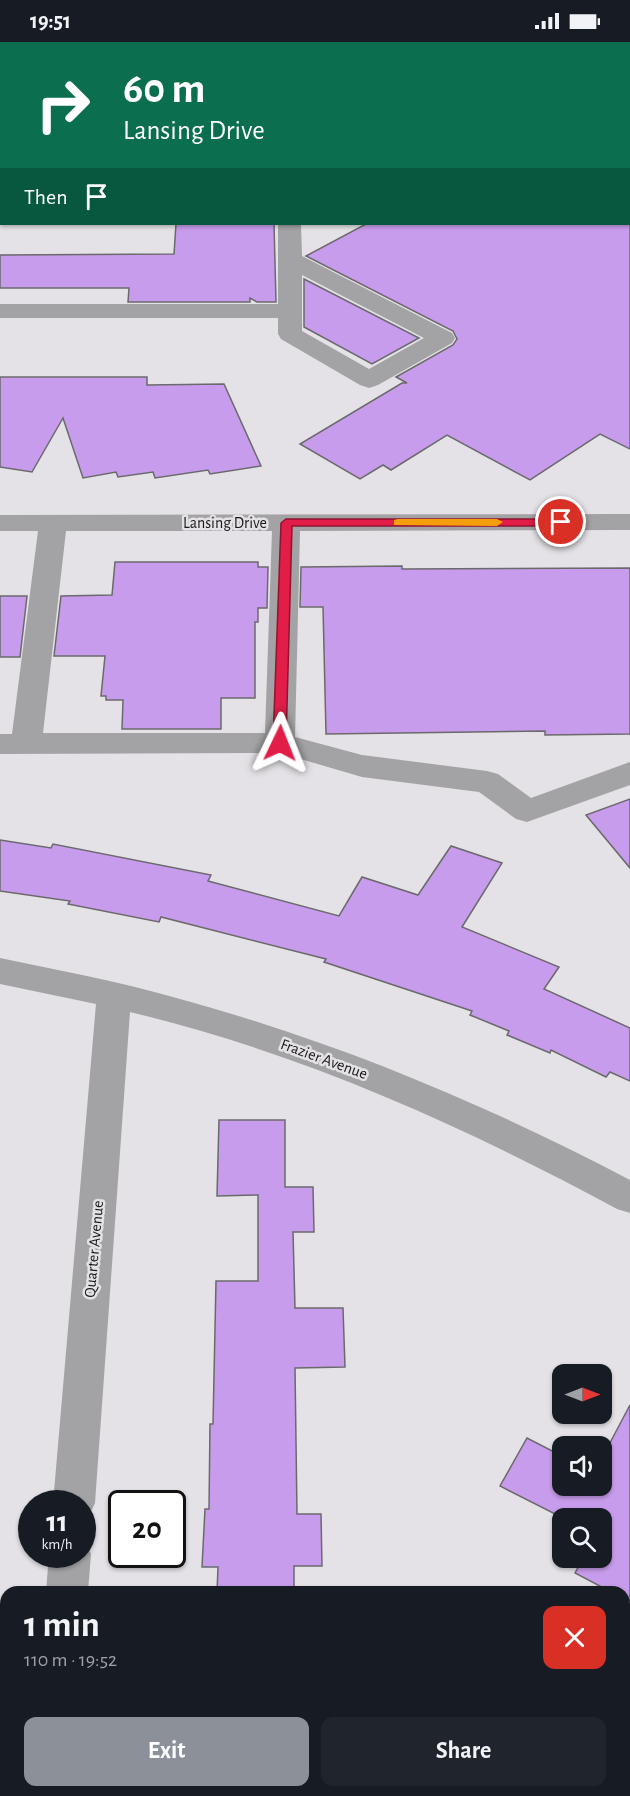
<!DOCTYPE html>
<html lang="en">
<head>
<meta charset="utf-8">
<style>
  body { margin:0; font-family:"Alegreya Sans",sans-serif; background:#20242c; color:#f1f3f6; height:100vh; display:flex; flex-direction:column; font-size:22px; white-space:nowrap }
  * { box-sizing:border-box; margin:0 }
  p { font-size:20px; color:#9ea1a6 }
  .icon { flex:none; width:33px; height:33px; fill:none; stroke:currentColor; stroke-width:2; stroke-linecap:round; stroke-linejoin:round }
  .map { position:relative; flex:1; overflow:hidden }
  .drawer { position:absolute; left:0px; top:1544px; width:630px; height:212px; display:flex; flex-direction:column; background:#171b24; border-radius:18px 18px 0 0; box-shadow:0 2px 4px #0004 }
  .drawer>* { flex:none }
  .banner { position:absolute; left:0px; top:0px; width:630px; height:183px; box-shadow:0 2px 4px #0004; background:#0b6e4f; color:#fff; overflow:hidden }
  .needle { width:39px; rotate:90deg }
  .tools { position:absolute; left:552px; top:1322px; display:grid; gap:12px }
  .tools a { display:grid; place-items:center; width:60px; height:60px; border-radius:12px; background:#171b24; box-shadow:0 2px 4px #0004; font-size:30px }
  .speed { position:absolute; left:18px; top:1448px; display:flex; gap:12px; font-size:30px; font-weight:700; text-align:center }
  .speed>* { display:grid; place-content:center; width:78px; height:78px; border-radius:50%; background:#171b24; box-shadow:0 2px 4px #0004; line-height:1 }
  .speed small { font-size:15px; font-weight:400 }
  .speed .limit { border:3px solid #111; border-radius:9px; background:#fff; color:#111 }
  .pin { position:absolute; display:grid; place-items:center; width:51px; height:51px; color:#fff; margin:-26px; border:3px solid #fff; border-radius:50%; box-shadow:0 2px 6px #0007 }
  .me { position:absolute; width:66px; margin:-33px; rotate:2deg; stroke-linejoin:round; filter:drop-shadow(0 0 4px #0008) }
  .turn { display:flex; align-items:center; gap:21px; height:126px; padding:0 24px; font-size:27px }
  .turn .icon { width:78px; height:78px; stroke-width:2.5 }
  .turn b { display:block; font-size:42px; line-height:51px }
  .then { display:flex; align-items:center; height:57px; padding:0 24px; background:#0003; gap:12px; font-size:22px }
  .round { display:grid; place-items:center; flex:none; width:63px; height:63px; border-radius:12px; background:#20242c }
  .headline { display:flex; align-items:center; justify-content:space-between; height:102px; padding:0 24px }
  h1 { font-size:36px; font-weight:700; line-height:45px }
  .primary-button { display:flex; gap:12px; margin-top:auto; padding:12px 24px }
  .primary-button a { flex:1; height:69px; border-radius:12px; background:#8c9099; color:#fff; font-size:24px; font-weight:700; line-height:69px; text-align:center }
  .primary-button a+a { background:#20242c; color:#f1f3f6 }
  .status { display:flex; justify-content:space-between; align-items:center; height:42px; padding:0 30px; background:#171b24; direction:ltr }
  .status svg { height:16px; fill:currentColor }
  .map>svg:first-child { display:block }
</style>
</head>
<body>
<div class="status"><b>19:51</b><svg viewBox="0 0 49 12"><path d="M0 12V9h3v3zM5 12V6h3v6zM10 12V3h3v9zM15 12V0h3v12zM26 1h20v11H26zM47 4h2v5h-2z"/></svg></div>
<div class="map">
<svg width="630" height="1754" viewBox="0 0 630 1754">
  <rect width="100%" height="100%" fill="#e4e2e6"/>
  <g fill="#c89cec" stroke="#6b696c" stroke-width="1.5">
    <path d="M176 182H274L276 260H257L250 256V260H128L129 246H0V213L174 212Z"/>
    <path d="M366 182H630V407L600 392 530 438 447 393 391 428 383 423 360 437 300 402 402 341H407L396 335 453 303 457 297 453 289 306 214Z"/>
    <path d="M304 237 419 296 372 322 304 285Z"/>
    <path d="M0 335H147V343L224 342 261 424 210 432 208 428 155 436 153 430 118 435 116 430 83 436 63 376 32 430 0 425Z"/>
    <path d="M115 520H258V525H268L267 566H258V580H255V656H221V687H122L123 658H106V654H101L105 614H54L61 554 112 553Z"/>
    <path d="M402 524V527L630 526V692L545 693V689L326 692 323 565H300L301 525Z"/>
    <path d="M0 554H27L20 615H0Z"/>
    <path d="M630 757V826L586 773Z"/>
    <path d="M0 798 51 806 53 802 211 833 208 839 339 874 362 835 418 853 451 804 502 821 462 885 559 925 544 947 630 986V1039L610 1030 606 1035 551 1008 550 1011 507 993 509 989 470 973 472 969 324 920 326 917 161 875 159 880 68 862 70 859 0 849Z"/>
    <path d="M219 1078H285V1145H313L314 1190H293L295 1266H343L345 1325 295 1326 297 1472H321L322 1524H294V1550H217L218 1525H202L205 1467H209L210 1382H213L216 1239H258V1153L217 1154Z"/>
    <path d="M630 1363V1559L624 1556V1550H611L575 1531 584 1515H602V1476H563L500 1444 527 1396 562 1414V1443H602V1416Z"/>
  </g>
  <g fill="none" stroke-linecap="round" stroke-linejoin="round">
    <g fill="#a3a2a4" fill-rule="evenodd">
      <rect x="12" y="0" width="20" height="2"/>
      <rect x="474" y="0" width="20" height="2"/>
      <rect x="628" y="91" width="2" height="14"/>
      <rect x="0" y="98" width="2" height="14"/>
      <path d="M278 182H301L302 214 452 291 455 296 452 301 378 343 369 346 360 343 281 297 278 292V276H0V262H278ZM302 233 424 296 369 327 302 289Z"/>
      <path d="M630 472V488L300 489 295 695 362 713 487 729 498 732 531 756 630 720V743L527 780 516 777 479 750 362 735 280 711 0 712V692H12L38 489H0V473ZM66 489H272L265 691H43Z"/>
      <path d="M0 916C58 928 116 939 173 955 332 998 484 1061 630 1138V1171L617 1167C462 1083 301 1011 130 970L95 1461 89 1474 82 1476V1461H53L96 962 0 942Z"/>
      <path d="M82 1497 91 1512 88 1550H46L49 1512H82Z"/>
      <rect x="28" y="1749" width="46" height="5"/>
    </g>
  </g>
  <path fill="#e11d48" stroke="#92132f" stroke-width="1.5" d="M286 477H561L567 480 561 484H292L286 701 280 706 273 701 281 481Z"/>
  <path fill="#f59e0b" d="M398 477H497L503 480 497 484 394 483V478Z"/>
  <g text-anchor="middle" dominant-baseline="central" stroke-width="5" stroke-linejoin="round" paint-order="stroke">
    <g font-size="16" fill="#181719" stroke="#e4e2e6">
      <text x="225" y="481">Lansing Drive</text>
      <text transform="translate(324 1017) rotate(20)">Frazier Avenue</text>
      <text transform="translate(94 1207) rotate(-85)">Quarter Avenue</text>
    </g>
  </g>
</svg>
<div class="tools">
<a><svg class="needle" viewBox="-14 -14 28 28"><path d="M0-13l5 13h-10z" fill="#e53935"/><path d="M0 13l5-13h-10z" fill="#9ea1a6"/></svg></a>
<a><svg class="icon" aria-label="sound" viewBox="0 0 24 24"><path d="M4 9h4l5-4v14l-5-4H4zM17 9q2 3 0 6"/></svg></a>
<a><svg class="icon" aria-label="search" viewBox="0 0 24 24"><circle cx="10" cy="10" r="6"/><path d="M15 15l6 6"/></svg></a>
</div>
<div class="speed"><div>11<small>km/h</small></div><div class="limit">20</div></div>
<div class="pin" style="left:561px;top:480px;background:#d93025"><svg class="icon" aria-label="arrive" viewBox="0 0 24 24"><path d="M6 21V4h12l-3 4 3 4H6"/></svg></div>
<svg class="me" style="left:280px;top:701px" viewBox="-20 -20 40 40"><path d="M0-17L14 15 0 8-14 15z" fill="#e11d48" stroke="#fff" stroke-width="4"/></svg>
<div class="banner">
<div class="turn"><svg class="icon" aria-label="right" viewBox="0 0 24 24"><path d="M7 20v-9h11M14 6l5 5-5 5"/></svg><div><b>60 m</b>Lansing Drive</div></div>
<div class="then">Then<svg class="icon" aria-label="arrive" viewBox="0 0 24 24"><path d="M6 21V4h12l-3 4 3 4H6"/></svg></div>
</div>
<section class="drawer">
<div class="headline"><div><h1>1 min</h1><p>110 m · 19:52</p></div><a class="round" style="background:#d93025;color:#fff"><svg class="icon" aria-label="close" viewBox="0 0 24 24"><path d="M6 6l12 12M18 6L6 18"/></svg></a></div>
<div class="primary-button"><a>Exit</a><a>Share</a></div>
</section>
</div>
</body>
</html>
